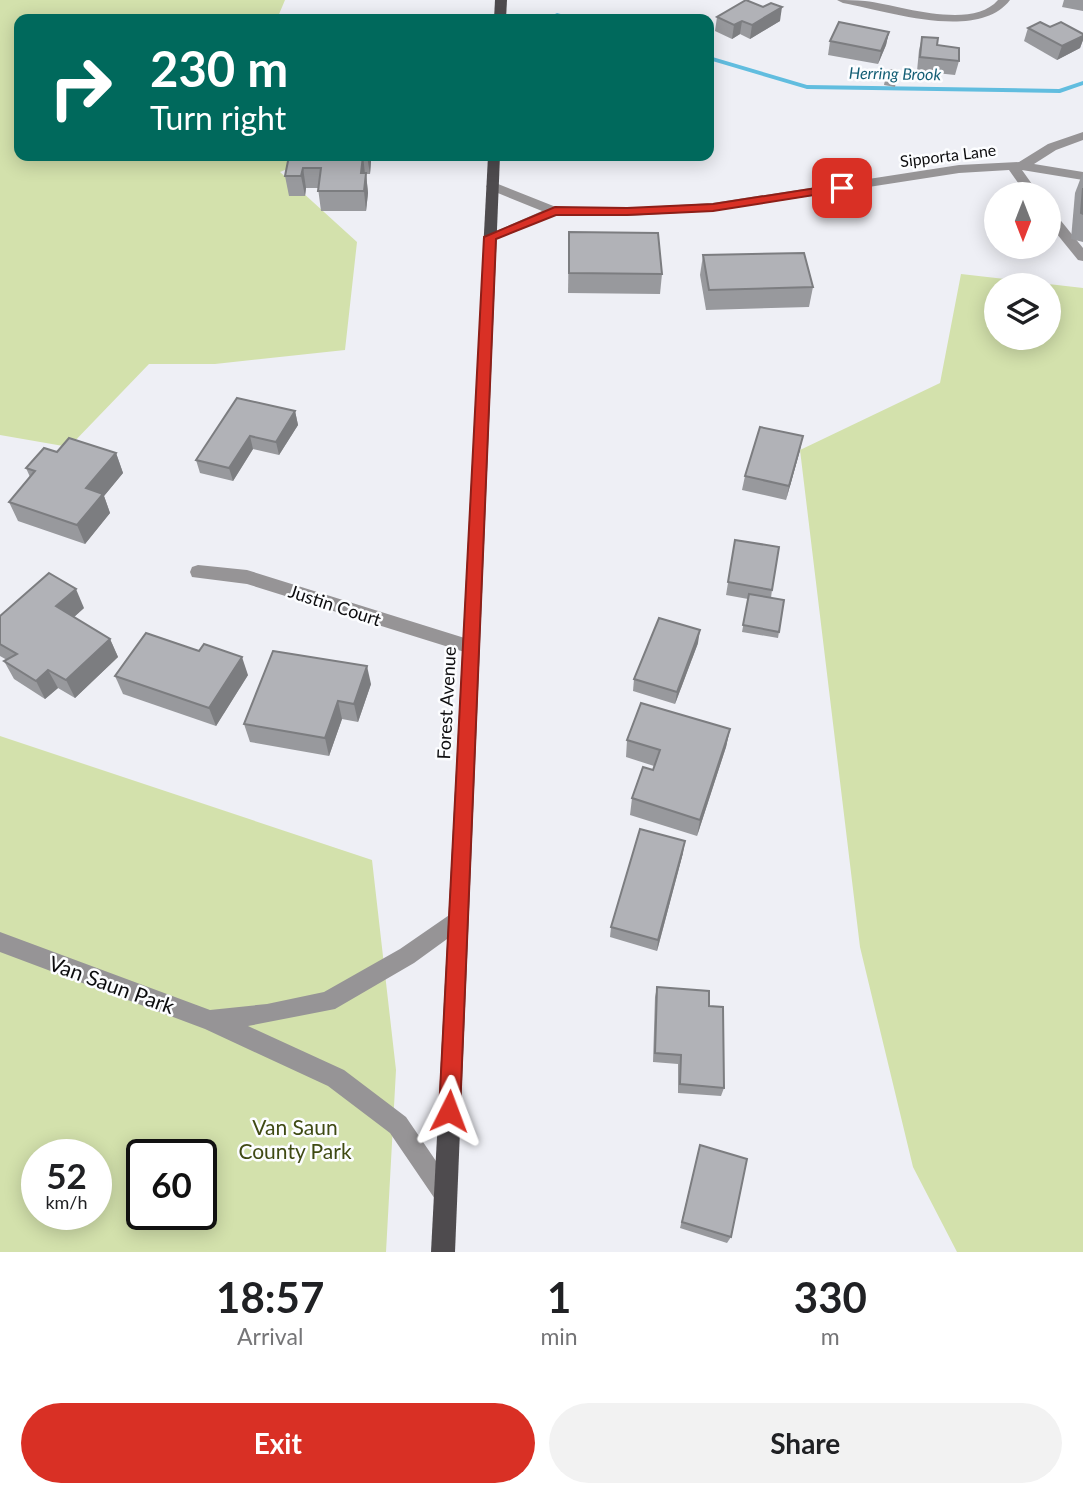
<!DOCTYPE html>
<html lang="en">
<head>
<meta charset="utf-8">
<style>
  body { margin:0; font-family:Lato,sans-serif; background:#f2f2f2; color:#202124; height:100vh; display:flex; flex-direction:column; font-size:26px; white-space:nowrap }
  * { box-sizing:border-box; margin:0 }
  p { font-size:23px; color:#757577 }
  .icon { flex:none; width:38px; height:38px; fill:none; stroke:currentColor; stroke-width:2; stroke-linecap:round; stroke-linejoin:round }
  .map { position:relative; height:1252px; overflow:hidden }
  .panel { display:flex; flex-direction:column; background:#fff; flex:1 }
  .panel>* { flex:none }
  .banner { position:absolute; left:14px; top:14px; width:700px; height:147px; border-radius:14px; box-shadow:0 4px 18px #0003; background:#00695c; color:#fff; overflow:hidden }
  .needle { width:46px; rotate:180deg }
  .tools { position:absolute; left:984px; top:182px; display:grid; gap:14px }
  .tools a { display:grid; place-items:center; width:77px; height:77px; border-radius:50%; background:#fff; box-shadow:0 4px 18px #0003; font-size:35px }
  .speed { position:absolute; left:21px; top:1139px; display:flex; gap:14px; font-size:35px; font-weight:700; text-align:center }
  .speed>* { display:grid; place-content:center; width:91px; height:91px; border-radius:50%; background:#fff; box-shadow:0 4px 18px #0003; line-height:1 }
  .speed small { font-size:18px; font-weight:400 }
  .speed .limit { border:4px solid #111; border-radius:10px; background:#fff; color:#111 }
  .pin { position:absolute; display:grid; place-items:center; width:60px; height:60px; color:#fff; margin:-30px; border-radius:14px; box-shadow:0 4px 10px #0006 }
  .me { position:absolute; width:77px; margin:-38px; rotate:3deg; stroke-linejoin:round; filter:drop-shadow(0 0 5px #0008) }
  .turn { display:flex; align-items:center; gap:24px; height:147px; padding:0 21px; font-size:32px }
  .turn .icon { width:91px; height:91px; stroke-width:2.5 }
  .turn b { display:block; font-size:49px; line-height:60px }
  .eta { display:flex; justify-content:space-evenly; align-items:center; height:119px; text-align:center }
  .eta b { font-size:42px; font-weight:700; line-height:49px }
  .button { display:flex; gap:14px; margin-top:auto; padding:14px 21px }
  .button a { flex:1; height:80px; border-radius:42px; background:#d93025; color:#fff; font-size:28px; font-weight:700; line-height:80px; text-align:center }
  .button a+a { background:#f2f2f2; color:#202124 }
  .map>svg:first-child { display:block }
</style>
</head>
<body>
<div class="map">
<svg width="1083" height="1252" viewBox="0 0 1083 1252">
  <rect width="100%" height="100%" fill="#eeeff5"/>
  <g fill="#d3e1ac" fill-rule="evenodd">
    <path d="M0 0H285L277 19H19V156H319L280 172 357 242 345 350 215 364H149L69 447 0 435Z"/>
    <path d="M961 274 1083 288V1252H957L913 1167 860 947 800 450 940 383ZM996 285H1048V338H996Z"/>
    <path d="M0 736 372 860 396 1070 386 1252H0ZM37 1155H96V1214H37ZM142 1155H201V1214H142Z"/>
  </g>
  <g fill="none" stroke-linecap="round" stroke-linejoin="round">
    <g fill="#61bddf" fill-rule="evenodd">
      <path d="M557 13 575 18 576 19H566L555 16V14Z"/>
      <path d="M709 56 807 85 1059 89 1083 81V85L1060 93 807 89 709 60Z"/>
    </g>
    <g fill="#969496" fill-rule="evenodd">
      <path d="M1083 132V140L1056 150 1034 164 1083 172V180L1022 170 1039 194H1026L1009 170 959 173 713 211 627 216 556 215 495 240 490 241 483 237 542 211 488 189 486 186 493 182 556 207 627 208 713 203 959 165 1019 162 1048 144Z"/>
      <path d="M1048 210 1053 211 1083 248V261L1078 260 1048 223Z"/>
    </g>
    <g fill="#969496" fill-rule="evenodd">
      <path d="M837 0C847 0 856 0 865 1 900 5 971 31 998 0H1010C978 42 887 11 843 3Z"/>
      <path d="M198 565 247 570 471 640 477 642 480 647 477 652 471 654 247 584 192 577 190 572 192 567Z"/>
      <path d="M458 909 465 912 468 919 465 926 414 963 335 1009 248 1026 344 1070 406 1117 453 1186 457 1194 453 1202 445 1206 437 1202 390 1133 328 1086 205 1029 0 952V932L210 1010 267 1004 324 992 400 949Z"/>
    </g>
    <g fill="#4e4b4e" fill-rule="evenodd">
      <path d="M495 0H507L506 19H494Z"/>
      <path d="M488 156H500L455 1252H431Z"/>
    </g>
  </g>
  <g fill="#98999d">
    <path d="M1064 0H1083V11L1062 7Z"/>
    <path d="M717 17 780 21 750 39 740 34 732 39 715 31Z"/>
    <path d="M1050 27 1083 34V40L1080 48 1057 60 1024 41 1028 28Z"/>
    <path d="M889 32 886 45 878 64 828 55 830 41Z"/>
    <path d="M922 37 937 45 959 61 955 75 917 71 919 50Z"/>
    <path d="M887 70 898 71 895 87 884 85Z"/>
    <path d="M289 156H371V161L370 174H366L368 193 366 211H321L318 188H306L305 196H289L285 176Z"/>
    <path d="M601 156H633V158L601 159Z"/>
    <path d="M1083 172V242L1071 239 1075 193Z"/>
    <path d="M569 232 662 274 660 294 568 293Z"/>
    <path d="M703 255 813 287 809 307 706 310 700 275Z"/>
    <path d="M295 411 298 425 279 455 253 449 233 481 200 473 196 460Z"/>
    <path d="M800 450 786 500 742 490 745 476Z"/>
    <path d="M57 452 116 453 123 473 104 496 110 513 85 544 18 521 9 502 30 477 26 468Z"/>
    <path d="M735 540 772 590 771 598 779 632 778 638 742 632 748 599 726 595Z"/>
    <path d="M84 608 74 617 110 639 118 657 75 698 58 688 45 699 14 679 4 661 7 660 0 656V616Z"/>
    <path d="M698 643 675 704 633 691 634 679Z"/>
    <path d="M248 675 216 726 123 694 115 676Z"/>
    <path d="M371 684 358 722 342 719 329 756 250 742 244 724Z"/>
    <path d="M730 729 726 747 697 836 630 815 632 798 653 770 654 766 626 757 627 740Z"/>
    <path d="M683 853 657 951 610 937 611 927Z"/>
    <path d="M657 987 709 1006 724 1088 721 1096 678 1093V1064L653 1062 655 997Z"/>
    <path d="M700 1145 731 1237 727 1243 680 1228Z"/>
  </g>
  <g fill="#7c7d80">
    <path d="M782 7 780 21 750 39 752 25Z"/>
    <path d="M742 21 740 34 732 39 734 25Z"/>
    <path d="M889 32 886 45 878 64 881 51Z"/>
    <path d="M1083 36V40L1080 48 1057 60 1062 46Z"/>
    <path d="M363 156 365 174 363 193 361 173Z"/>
    <path d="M367 156H371V161L370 174Z"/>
    <path d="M303 168 306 188 305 196 301 176Z"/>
    <path d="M366 173 368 193 366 211 364 191Z"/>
    <path d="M295 411 298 425 279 455 276 442Z"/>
    <path d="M250 436 253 449 233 481 229 468Z"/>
    <path d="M803 436 800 450 786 500 789 486Z"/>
    <path d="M116 453 123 473 104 496 110 513 85 544 77 525 86 488Z"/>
    <path d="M76 589 84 608 65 625 56 606Z"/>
    <path d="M700 630 698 643 675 704 677 692Z"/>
    <path d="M110 639 118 657 75 698 66 680Z"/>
    <path d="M242 657 248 675 216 726 209 708Z"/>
    <path d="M367 666 371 684 358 722 354 704Z"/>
    <path d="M48 670 58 688 45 699 36 681Z"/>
    <path d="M338 701 342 719 329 756 325 738Z"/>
    <path d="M730 729 726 747 697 836 700 820Z"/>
    <path d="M685 841 683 853 657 951 658 940Z"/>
  </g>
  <g fill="#b1b2b7" stroke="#7c7d80" stroke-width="2">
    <path d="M746 0 763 7 771 3 782 7 752 25 742 21 734 25 717 17Z"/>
    <path d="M839 22 889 32 881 51 830 41Z"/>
    <path d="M1040 22 1050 27 1061 22 1083 34V36L1062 46 1028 28Z"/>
    <path d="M922 37 938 38 937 45 959 48V61L920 57Z"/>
    <path d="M887 70 898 71 896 80 886 78Z"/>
    <path d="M289 156H363L361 173H366L364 191H318L321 168H303L301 176H285Z"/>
    <path d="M1083 188V214L1081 213Z"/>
    <path d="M569 232 658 233 662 274 569 273Z"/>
    <path d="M804 253 813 287 709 290 703 255Z"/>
    <path d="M237 398 295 411 276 442 250 436 229 468 196 460Z"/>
    <path d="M760 427 803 436 789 486 745 476Z"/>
    <path d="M69 438 116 453 86 488 103 494 77 525 9 502 35 471 26 468 44 448 57 452Z"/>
    <path d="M735 540 779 547 772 590 728 582Z"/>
    <path d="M49 573 76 589 56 606 110 639 66 680 48 670 36 681 4 661 17 654 0 644V616Z"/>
    <path d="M749 594 784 600 779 632 743 625Z"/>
    <path d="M659 618 700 630 677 692 634 679Z"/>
    <path d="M146 633 199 651 204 644 242 657 209 708 115 676Z"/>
    <path d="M273 651 367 666 354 704 338 701 325 738 244 724Z"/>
    <path d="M641 703 730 729 700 820 632 798 643 767 653 770 660 750 627 740Z"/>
    <path d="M640 829 685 841 658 940 611 927Z"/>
    <path d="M657 987 709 991V1006L723 1007 724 1088 680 1084 681 1055 655 1053Z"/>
    <path d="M700 1145 747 1159 731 1237 682 1222Z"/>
  </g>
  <path fill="#d93025" stroke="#8d1f18" stroke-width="2" d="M842 184 846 185V190L713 211 627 215H556L496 239 460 1111 457 1118 449 1121 442 1118 439 1111 484 237 555 207 627 208 713 204Z"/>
  <g text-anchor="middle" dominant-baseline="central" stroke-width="5" stroke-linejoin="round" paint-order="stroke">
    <g font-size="16" font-style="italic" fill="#135e75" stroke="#fcfdff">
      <text transform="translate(895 73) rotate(1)">Herring Brook</text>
    </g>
    <g font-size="16" fill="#0c0c0e" stroke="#fcfdff">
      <text transform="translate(948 155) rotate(-7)">Sipporta Lane</text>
    </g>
    <g font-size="18" fill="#0c0c0e" stroke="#fcfdff">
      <text transform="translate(335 605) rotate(18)">Justin Court</text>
      <text transform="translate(446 703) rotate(-87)">Forest Avenue</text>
    </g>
    <g font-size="21" fill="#0c0c0e" stroke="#fcfdff">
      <text transform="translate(112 984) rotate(20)">Van Saun Park</text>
    </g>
    <g font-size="21" fill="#3f4a13" stroke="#fcfdff">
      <text x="295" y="1126">Van Saun<tspan x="295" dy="24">County Park</tspan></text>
    </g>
  </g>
</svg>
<div class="tools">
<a><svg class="needle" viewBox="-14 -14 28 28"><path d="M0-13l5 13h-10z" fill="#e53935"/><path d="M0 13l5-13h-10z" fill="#757577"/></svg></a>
<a><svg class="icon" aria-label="layers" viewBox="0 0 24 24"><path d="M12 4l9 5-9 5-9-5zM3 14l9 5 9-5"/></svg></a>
</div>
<div class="speed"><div>52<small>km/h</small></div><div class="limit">60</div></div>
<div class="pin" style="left:842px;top:188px;background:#d93025"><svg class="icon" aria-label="arrive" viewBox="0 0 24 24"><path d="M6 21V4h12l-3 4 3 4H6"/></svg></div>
<svg class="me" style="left:449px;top:1111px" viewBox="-20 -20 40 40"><path d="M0-17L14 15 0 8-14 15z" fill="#d93025" stroke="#fff" stroke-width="4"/></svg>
<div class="banner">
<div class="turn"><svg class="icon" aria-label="right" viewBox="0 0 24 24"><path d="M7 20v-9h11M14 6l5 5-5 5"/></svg><div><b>230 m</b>Turn right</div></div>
</div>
</div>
<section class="panel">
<div class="eta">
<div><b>18:57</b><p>Arrival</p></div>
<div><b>1</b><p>min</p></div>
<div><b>330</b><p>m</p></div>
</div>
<div class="button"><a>Exit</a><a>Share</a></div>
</section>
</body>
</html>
